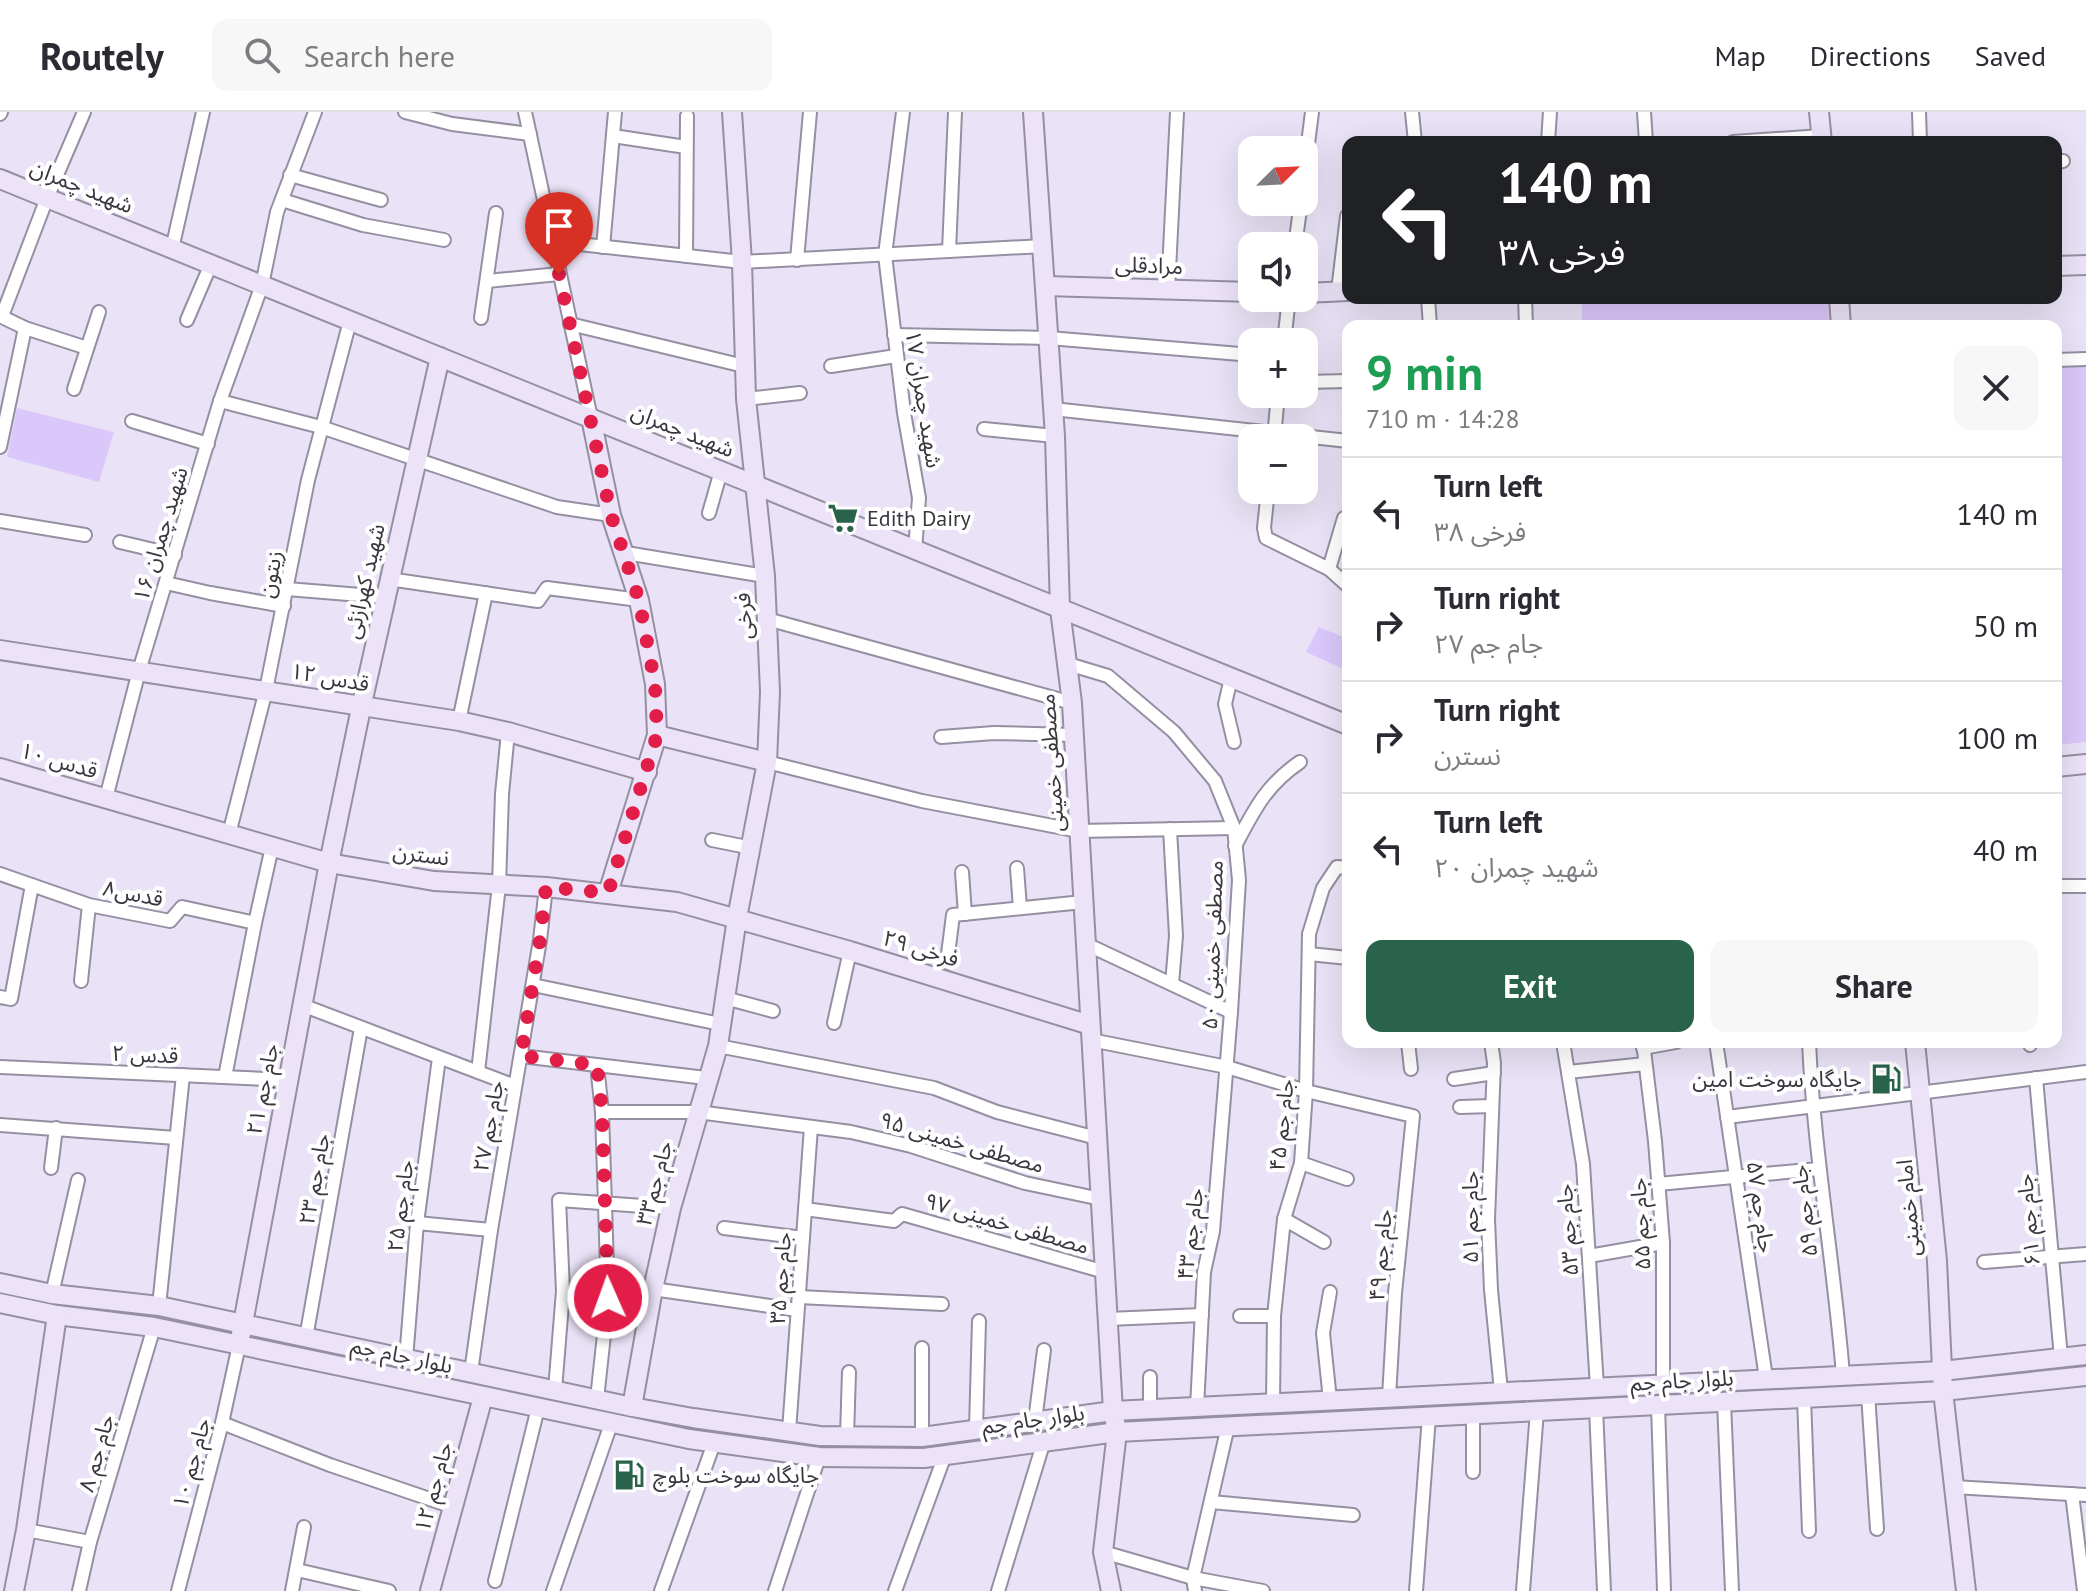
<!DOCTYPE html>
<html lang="en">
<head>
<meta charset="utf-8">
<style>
  body { margin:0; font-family:"PT Sans","Noto Sans Arabic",sans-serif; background:#f7f7f7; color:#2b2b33; height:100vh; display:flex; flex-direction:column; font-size:30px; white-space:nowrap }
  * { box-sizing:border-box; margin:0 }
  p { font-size:26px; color:#7c7c81 }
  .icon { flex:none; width:44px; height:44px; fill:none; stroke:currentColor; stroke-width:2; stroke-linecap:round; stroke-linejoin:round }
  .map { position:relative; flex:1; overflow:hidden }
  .drawer { position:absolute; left:1342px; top:208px; width:720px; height:728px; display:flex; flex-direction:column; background:#fff; border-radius:16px; box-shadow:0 8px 32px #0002 }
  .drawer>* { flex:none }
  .hud { position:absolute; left:1342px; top:24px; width:720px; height:168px; border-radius:16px; box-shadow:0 8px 32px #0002; background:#202124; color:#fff; overflow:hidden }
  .needle { width:52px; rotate:66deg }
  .tools { position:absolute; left:1238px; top:24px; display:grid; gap:16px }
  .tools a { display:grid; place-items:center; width:80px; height:80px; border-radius:16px; background:#fff; box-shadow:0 8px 32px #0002; font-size:40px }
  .pin { position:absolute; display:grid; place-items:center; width:68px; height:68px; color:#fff; margin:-82px -34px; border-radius:50% 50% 50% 0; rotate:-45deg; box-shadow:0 0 8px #0007 }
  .pin .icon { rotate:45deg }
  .me { position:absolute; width:88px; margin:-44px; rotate:358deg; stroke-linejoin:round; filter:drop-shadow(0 0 6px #0008) }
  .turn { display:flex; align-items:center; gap:28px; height:168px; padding:0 24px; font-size:36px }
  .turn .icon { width:104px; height:104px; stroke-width:2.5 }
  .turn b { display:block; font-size:56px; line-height:68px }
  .round { display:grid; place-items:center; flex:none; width:84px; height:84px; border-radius:16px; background:#f7f7f7 }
  .summary { display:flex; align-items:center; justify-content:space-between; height:136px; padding:0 24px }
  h1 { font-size:48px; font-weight:600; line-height:60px; color:#1e9e55 }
  .action { display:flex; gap:16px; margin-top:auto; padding:16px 24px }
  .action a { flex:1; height:92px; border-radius:16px; background:#2a634b; color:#fff; font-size:32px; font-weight:600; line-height:92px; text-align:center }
  .action a+a { background:#f7f7f7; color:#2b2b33 }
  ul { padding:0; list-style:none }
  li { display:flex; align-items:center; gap:24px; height:112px; padding:0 24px; border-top:2px solid #e1e1e2 }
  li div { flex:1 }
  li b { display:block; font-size:30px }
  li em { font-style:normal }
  header { display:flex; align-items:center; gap:48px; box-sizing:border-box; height:112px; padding:0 40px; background:#fff; border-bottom:2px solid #e1e1e2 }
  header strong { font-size:38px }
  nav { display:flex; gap:44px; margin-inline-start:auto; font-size:28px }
  .search { width:560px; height:72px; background:#f7f7f7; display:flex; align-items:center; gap:20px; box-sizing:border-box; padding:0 28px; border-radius:16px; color:#7c7c81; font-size:30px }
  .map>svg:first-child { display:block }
</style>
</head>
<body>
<header>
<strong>Routely</strong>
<div class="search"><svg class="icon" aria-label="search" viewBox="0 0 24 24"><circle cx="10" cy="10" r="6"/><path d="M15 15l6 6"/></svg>Search here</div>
<nav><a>Map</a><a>Directions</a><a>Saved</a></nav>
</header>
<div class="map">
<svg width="2086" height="1479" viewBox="0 0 2086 1479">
  <rect width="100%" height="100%" fill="#eae3f7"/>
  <g fill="#dbc8fb">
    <path d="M1582 186H1828L1829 214H1582Z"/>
    <path d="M2086 244V630L2056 633V245Z"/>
    <path d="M17 296 114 320 99 370 7 345Z"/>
    <path d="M1319 515 1348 527V559L1306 540Z"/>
  </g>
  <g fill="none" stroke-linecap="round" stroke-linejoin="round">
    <g stroke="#958fa1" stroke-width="16">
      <g id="street">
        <path d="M405 0 452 12 530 22"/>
        <path d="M525 0 591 306"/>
        <path d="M903 0 885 143 904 301 919 386 915 438"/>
        <path d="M1412 0 1415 30"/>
        <path d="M1644 0 1646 30"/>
        <path d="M1919 0 1920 30"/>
        <path d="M0 2 1 0"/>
        <path d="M613 24 686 35"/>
        <path d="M1548 30 1550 0"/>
        <path d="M1733 30 1822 24"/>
        <path d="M2056 50 2063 49"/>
        <path d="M290 63 381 88"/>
        <path d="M1304 63 1312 0"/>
        <path d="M282 88 363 113 444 128"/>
        <path d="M552 129 742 150 1043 134"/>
        <path d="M1295 134 1301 90"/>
        <path d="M603 135 615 0"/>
        <path d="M172 137 203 0"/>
        <path d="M949 139 955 0"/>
        <path d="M686 144 687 4"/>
        <path d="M797 148 810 0"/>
        <path d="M487 169 559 162"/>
        <path d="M1168 178 1177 0"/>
        <path d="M1338 179 1347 104"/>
        <path d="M1428 186 1430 214"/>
        <path d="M1525 186 1526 214"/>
        <path d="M0 204 25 216 87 236"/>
        <path d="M2 204 47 86 84 0"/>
        <path d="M481 206 496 101"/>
        <path d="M187 208 211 152"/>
        <path d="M570 212 744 254"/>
        <path d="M894 223 1049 226 1252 243"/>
        <path d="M1284 230 1289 186"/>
        <path d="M2056 248 2086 247"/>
        <path d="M831 254 896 244"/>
        <path d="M1304 270 1348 269"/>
        <path d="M74 277 99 200"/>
        <path d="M746 287 800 281"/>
        <path d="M220 289 321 315 557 395 611 403"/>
        <path d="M1053 297 1348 329"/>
        <path d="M132 309 208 332"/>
        <path d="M984 317 1055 324"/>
        <path d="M1274 326 1278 282"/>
        <path d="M0 335 25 216"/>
        <path d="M1268 378 1264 416 1266 426 1329 457 1348 474"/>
        <path d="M709 401 721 359"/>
        <path d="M0 409 85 423"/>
        <path d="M120 430 175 443"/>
        <path d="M626 441 765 464"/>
        <path d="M1329 457 1344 406"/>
        <path d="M389 467 538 489 547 476 639 488"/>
        <path d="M166 471 210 481 284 494"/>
        <path d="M287 477 385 485"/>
        <path d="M767 507 1072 591"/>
        <path d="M1068 552 1108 564 1174 620 1215 669 1234 716 1239 768 1231 900 1213 1119 1204 1160 1197 1295"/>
        <path d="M1231 566 1225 592 1234 630"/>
        <path d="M459 609 486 481"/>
        <path d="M941 625 994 621 1073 623"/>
        <path d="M767 650 922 689 1079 719 1234 716"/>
        <path d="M106 686 139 559 220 289 262 173 277 100 315 0"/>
        <path d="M1170 717 1176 824 1172 872"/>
        <path d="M229 722 266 578 308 368 350 209"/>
        <path d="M712 728 752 736"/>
        <path d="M1235 734C1254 698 1266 673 1300 650"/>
        <path d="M1017 756 1020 796"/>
        <path d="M962 760 965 802"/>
        <path d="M0 762 89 793 170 809 182 795 255 811"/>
        <path d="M2056 774H2086"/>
        <path d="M1086 832 1231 900"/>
        <path d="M1309 842 1348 846"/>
        <path d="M947 850 953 803 1083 790"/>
        <path d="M81 869 89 793"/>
        <path d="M533 873 720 912"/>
        <path d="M0 885 11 887 32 773"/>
        <path d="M725 886 773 899"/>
        <path d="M302 893 515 974"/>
        <path d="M834 911 850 839"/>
        <path d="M1091 928 1227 955 1306 979 1413 1004 1395 1181 1389 1285"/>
        <path d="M1408 930 1411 957"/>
        <path d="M1491 930 1494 951 1488 1107 1491 1178 1501 1279"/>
        <path d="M1563 930 1583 1052 1597 1275"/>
        <path d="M1643 930 1655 1029 1663 1131V1271"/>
        <path d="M1716 930 1766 1266"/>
        <path d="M1809 930C1814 1042 1834 1151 1843 1263"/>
        <path d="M2029 930 2030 933"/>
        <path d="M718 934 934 976 997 1000 1097 1026"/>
        <path d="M1643 936 1676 930"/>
        <path d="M521 944 706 966"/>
        <path d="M0 955 288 968"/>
        <path d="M478 960 499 773 502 682 508 620"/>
        <path d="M1568 960 1645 952"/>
        <path d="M225 965 255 811 272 735"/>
        <path d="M2036 966 2061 1246"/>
        <path d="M1454 967 1494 961"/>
        <path d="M1460 995 1492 994"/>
        <path d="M602 1000H698L851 1020 911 1034 1025 1071 1101 1087"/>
        <path d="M1727 1005 2086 960"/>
        <path d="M0 1013 176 1026"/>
        <path d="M1301 1051 1347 1067"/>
        <path d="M51 1056 56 1016"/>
        <path d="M1658 1072 1819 1057"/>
        <path d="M805 1097 894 1109 902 1102 1105 1160"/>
        <path d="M1284 1107 1324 1130"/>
        <path d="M417 1111 491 1118"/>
        <path d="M724 1116 803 1126"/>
        <path d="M1589 1144 1663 1131"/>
        <path d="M1984 1150 2086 1142"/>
        <path d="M653 1177 797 1198"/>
        <path d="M1330 1180 1323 1221 1330 1288"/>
        <path d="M52 1182 78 1068"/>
        <path d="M799 1185 942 1192"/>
        <path d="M159 1194 183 963"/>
        <path d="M1240 1204H1274"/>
        <path d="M1108 1207 1202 1203"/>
        <path d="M306 1226 361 916"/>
        <path d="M922 1236V1325"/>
        <path d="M406 1247 417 1111 439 946"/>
        <path d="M471 1260 491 1118 540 828 546 775"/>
        <path d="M1150 1265V1297"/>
        <path d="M555 1278 563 1179 559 1088 671 1096"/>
        <path d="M1868 1282 1877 1417"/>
        <path d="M1804 1286 1809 1419"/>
        <path d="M597 1287 608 1186 602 1000 597 953"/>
        <path d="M1724 1290 1732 1479"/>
        <path d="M1273 1291 1274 1204 1284 1107 1301 1051 1306 979 1309 822 1323 776 1337 755 1348 756"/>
        <path d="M1658 1293 1664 1479"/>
        <path d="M1596 1296 1604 1479"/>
        <path d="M1035 1309 1044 1238"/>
        <path d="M222 1311 330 1353 453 1395"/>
        <path d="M976 1317 979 1209"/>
        <path d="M789 1319 811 1015"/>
        <path d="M847 1324 849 1260"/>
        <path d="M1473 1360V1302"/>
        <path d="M1954 1375 2086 1383"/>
        <path d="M2072 1382 2084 1479"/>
        <path d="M1211 1390 1353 1403"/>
        <path d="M26 1418 90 1430"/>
        <path d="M1103 1440 1193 1466 1263 1479"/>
        <path d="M297 1458 389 1479"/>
        <path d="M495 1469 538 1296"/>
        <path d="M79 1479 90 1430 154 1215"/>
        <path d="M178 1479 222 1311 239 1233"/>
        <path d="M292 1479 304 1415"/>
        <path d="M553 1479 611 1312"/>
        <path d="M661 1479 714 1331"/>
        <path d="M775 1479 819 1345"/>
        <path d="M895 1479 945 1343"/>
        <path d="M998 1479 1044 1329"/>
        <path d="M1195 1479 1193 1466 1228 1314"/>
        <path d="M1416 1479 1429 1304"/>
        <path d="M1523 1479 1537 1299"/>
      </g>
    </g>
    <g stroke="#958fa1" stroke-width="22">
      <g id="secondary">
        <path d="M1033 0 1055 324 1060 497 1072 591 1113 1299 1117 1320 1103 1440 1111 1479"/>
        <path d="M1819 0 1822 30"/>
        <path d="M0 67 1348 613"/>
        <path d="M2056 154 2086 153"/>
        <path d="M1045 174 1252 180"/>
        <path d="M1304 181 1348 179"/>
        <path d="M1839 186 1841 214"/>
        <path d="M591 306 611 403 639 488 655 572 657 623 608 781"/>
        <path d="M0 538 459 609 508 620 647 660"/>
        <path d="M657 623 767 650"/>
        <path d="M2056 655 2086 652"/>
        <path d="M0 656 329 751 434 769 546 775 677 790 850 839 1090 913"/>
        <path d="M1915 930 1937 1149 1943 1279 1966 1479"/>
        <path d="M0 1171 52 1182 159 1194 632 1295 693 1306 820 1324 922 1325 1113 1299 1942 1259 2086 1243"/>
        <path d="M0 1191 57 1203 154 1215 689 1327 819 1345 924 1346 1117 1320 1943 1279 2086 1264"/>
        <path d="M241 1222 329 751 361 596 440 245"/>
        <path d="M632 1295 653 1177 671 1096 718 934 737 806 767 650 770 580 765 464 746 287 742 150 732 0"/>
        <path d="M14 1479 26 1418 57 1203"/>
        <path d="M430 1479 483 1285"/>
      </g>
    </g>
    <use href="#street" stroke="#fff" stroke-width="12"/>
    <use href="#secondary" stroke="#ece3f8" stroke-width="18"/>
  </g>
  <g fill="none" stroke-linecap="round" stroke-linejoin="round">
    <path stroke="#e11d48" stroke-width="14" stroke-dasharray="0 25.2" d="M559 162 611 403 639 488 655 572 657 623 608 781 546 775 540 828 521 944 597 953 602 1000 608 1186"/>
  </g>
  <defs>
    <g id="supermarket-bare" transform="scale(2.4)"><path d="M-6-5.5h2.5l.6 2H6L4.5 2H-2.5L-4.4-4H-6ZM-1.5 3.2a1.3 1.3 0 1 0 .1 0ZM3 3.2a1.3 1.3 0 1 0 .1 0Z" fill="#2a634b" stroke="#fff" stroke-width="2.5" paint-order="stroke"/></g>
    <g id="fuel-bare" transform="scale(2.4)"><path d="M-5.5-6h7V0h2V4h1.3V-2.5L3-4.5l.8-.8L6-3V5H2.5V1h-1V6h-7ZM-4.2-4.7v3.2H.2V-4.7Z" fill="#2a634b" stroke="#fff" stroke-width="2.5" paint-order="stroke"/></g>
  </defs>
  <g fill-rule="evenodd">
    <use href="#supermarket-bare" x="843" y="406"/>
    <use href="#fuel-bare" x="1886" y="967"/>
    <use href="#fuel-bare" x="629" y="1363"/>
  </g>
  <g text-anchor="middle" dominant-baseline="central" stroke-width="8" stroke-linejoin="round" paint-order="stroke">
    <g font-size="22" fill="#39363e" stroke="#fff">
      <text transform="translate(82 74) rotate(22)">شهید چمران</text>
      <text transform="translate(1149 153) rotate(2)">مرادقلی</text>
      <text transform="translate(924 287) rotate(81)">شهید چمران ۱۷</text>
      <text transform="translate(683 318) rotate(22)">شهید چمران</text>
      <text transform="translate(160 422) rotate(-73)">شهید چمران ۱۶</text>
      <text transform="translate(270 462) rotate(-79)">زیتون</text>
      <text transform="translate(364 469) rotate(-77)">شهید کهرازئی</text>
      <text transform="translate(743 504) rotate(-93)">فرخی</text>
      <text transform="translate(330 565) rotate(10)">قدس ۱۲</text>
      <text transform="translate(59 648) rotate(16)">قدس ۱۰</text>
      <text transform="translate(1051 651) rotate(-94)">مصطفی خمینی</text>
      <text transform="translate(421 742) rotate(7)">نسترن</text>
      <text transform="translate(133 781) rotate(11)">قدس۸</text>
      <text transform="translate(1212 833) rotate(-88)">مصطفی خمینی ۵۰</text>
      <text transform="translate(921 836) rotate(17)">فرخی ۲۹</text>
      <text transform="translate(145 942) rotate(2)">قدس ۲</text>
      <text transform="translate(262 977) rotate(-79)">جام جم ۲۱</text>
      <text transform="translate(1281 1013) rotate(-84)">جام جم ۴۵</text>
      <text transform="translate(488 1014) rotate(-80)">جام جم ۲۷</text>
      <text transform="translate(962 1030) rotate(16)">مصطفی خمینی ۹۵</text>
      <text transform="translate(314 1067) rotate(-80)">جام جم ۲۳</text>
      <text transform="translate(654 1071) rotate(-75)">جام جم۳۳</text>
      <text transform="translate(400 1094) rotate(-83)">جام جم ۲۵</text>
      <text transform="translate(1761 1095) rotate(82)">جام جم ۵۷</text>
      <text transform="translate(1908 1096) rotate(-95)">امام خمینی</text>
      <text transform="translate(1804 1099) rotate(-97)">جام جم ۵۹</text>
      <text transform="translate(1470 1105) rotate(-90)">جام جم ۵۱</text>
      <text transform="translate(2028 1108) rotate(-95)">جام جم ۶۱</text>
      <text transform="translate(1007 1111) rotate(16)">مصطفی خمینی ۹۷</text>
      <text transform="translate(1640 1112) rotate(-93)">جام جم ۵۵</text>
      <text transform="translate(1567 1118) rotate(-94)">جام جم ۵۳</text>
      <text transform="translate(1190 1122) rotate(-83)">جام جم ۴۳</text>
      <text transform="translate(1380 1143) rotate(-85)">جام جم ۴۹</text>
      <text transform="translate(780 1166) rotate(-86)">جام جم ۳۵</text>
      <text transform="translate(402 1243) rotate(12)">بلوار جام جم</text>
      <text transform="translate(1682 1268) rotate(-3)">بلوار جام جم</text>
      <text transform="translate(1033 1307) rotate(-8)">بلوار جام جم</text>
      <text transform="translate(96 1341) rotate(-74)">جام جم ۸</text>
      <text transform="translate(191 1351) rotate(-75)">جام جم ۱۰</text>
      <text transform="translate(433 1375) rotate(-75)">جام جم ۱۲</text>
    </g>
    <g font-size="22" fill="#39363e" stroke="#fff" text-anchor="start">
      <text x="867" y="406">Edith Dairy</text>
      <text x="1862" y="967" text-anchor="end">جایگاه سوخت امین</text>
      <text x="653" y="1363">جایگاه سوخت بلوچ</text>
    </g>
  </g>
</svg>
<div class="tools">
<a><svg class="needle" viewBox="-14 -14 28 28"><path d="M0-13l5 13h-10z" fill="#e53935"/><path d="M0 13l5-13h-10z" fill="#7c7c81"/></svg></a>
<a><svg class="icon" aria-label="sound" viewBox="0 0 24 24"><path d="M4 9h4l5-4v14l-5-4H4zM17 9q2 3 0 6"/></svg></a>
<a>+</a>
<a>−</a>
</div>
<div class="pin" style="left:559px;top:162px;background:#d93025"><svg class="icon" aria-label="arrive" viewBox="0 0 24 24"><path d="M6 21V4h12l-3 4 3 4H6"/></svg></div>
<svg class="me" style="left:608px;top:1186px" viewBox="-20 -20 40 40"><circle r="17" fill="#e11d48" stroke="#fff" stroke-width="3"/><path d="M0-11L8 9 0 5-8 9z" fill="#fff"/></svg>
<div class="hud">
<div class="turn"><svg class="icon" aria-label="left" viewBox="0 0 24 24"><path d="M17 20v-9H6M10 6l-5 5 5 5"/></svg><div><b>140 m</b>فرخی ۳۸</div></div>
</div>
<section class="drawer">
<div class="summary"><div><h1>9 min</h1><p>710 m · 14:28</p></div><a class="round"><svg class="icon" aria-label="close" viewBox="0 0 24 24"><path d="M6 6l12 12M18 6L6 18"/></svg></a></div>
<ul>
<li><svg class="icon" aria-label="left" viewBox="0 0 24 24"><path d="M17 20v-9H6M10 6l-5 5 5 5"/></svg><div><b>Turn left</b><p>فرخی ۳۸</p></div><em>140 m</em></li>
<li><svg class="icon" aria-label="right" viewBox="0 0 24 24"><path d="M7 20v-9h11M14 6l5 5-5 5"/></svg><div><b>Turn right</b><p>جام جم ۲۷</p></div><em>50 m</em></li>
<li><svg class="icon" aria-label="right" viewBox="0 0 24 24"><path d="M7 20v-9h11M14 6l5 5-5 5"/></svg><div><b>Turn right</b><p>نسترن</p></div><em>100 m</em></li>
<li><svg class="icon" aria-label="left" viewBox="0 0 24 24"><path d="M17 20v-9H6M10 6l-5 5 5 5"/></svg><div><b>Turn left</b><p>شهید چمران ۲۰</p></div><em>40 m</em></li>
</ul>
<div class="action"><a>Exit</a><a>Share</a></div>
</section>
</div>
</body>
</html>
